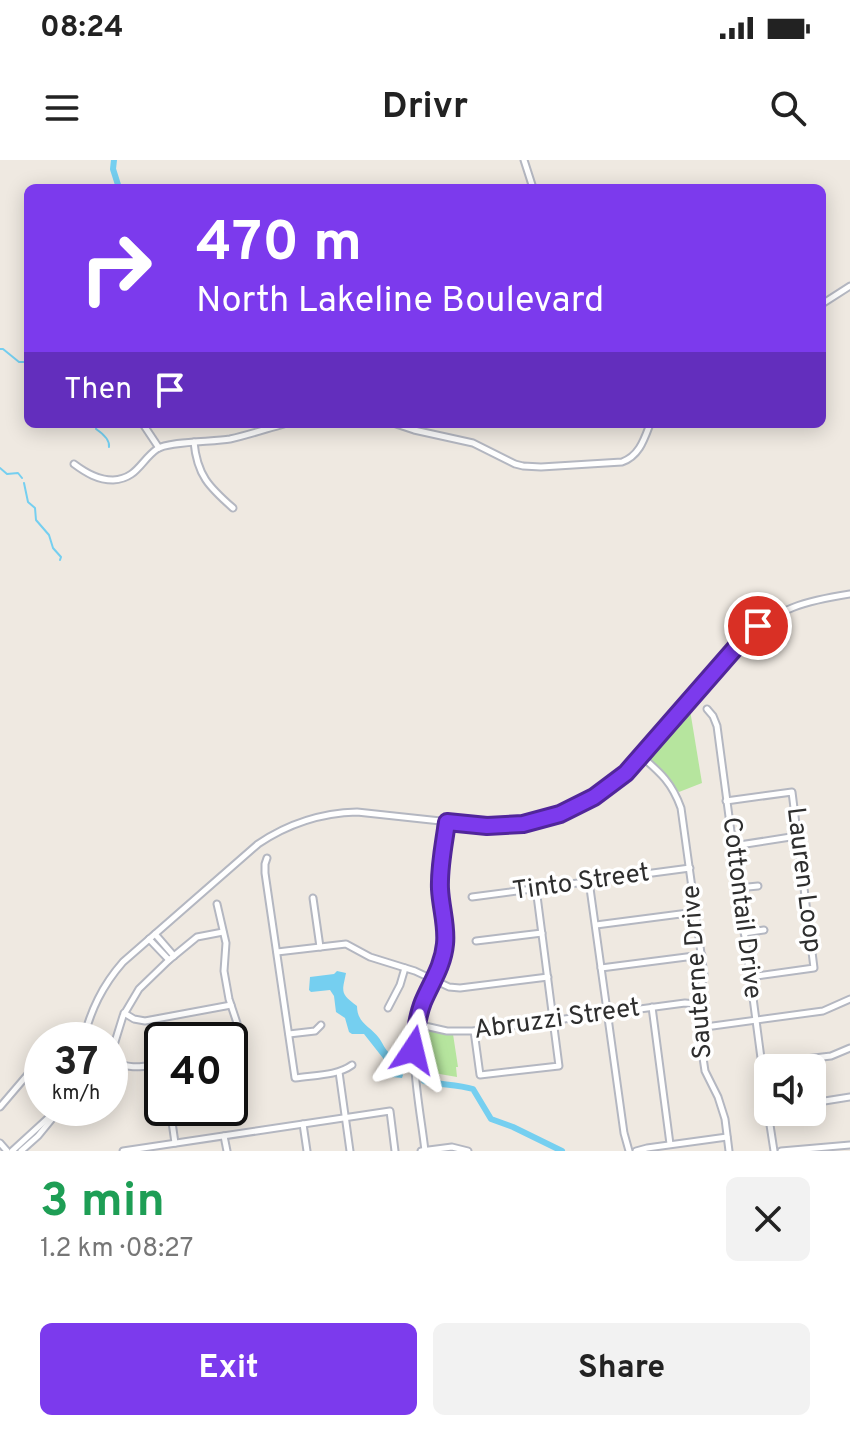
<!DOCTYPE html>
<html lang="en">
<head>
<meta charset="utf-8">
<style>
  body { margin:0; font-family:Overpass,sans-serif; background:#f2f2f2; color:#222; height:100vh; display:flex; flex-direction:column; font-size:30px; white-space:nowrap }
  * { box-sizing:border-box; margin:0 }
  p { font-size:26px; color:#767676 }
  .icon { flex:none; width:44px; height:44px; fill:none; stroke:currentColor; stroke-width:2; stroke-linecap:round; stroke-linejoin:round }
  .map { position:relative; height:991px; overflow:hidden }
  .side { display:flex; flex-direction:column; background:#fff; flex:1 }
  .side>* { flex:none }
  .guide { position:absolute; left:24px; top:24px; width:802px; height:244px; border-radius:12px; box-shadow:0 4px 20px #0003; background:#7c3aed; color:#fff; overflow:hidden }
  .controls { position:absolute; left:754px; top:894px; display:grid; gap:16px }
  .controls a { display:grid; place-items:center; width:72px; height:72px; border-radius:12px; background:#fff; box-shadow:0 4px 20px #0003; font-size:40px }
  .speed { position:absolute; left:24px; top:862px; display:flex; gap:16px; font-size:40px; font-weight:700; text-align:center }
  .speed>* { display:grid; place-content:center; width:104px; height:104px; border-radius:50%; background:#fff; box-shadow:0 4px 20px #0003; line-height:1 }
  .speed small { font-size:20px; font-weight:400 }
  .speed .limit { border:4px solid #111; border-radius:12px; background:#fff; color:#111 }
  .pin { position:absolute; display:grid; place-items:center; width:68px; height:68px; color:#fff; margin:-34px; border:4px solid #fff; border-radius:50%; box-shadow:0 2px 8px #0007 }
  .me { position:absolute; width:88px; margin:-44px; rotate:10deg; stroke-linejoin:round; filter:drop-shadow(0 0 6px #0008) }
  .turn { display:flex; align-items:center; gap:28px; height:168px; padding:0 40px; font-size:36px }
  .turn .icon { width:104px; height:104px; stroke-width:2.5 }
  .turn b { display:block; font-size:56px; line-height:68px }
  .then { display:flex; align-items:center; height:76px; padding:0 40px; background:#0003; gap:16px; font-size:30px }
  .round { display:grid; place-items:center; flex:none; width:84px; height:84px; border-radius:12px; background:#f2f2f2 }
  .summary { display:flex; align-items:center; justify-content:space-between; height:136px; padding:0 40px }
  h1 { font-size:48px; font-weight:700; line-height:60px; color:#1e9e55 }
  .primary-button { display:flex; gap:16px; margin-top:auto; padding:16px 40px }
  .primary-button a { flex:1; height:92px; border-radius:12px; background:#7c3aed; color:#fff; font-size:32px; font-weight:700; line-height:92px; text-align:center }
  .primary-button a+a { background:#f2f2f2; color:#222 }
  .status { display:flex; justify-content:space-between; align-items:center; height:56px; padding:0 40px; background:#fff; direction:ltr }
  .status svg { height:22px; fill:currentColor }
  header { display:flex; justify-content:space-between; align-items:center; height:104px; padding:0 40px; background:#fff; font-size:36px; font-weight:700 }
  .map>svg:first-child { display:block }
</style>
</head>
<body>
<div class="status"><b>08:24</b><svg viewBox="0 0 49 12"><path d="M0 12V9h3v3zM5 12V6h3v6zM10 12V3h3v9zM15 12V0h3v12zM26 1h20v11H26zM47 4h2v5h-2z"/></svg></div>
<header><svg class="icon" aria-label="menu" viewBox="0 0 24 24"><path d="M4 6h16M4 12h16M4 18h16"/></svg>Drivr<svg class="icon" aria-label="search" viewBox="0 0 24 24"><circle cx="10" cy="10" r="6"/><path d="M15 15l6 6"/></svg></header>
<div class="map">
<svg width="850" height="991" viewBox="0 0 850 991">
  <rect width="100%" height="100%" fill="#efe9e1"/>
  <g fill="#b6e59e">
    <path d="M690 550 702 623 679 632 665 613 646 596 684 551Z"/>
    <path d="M422 868 453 874 458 907H456L457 917 428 912 419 913 417 900 419 869Z"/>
  </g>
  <path fill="#75cff0" d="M337 811 346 813C342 833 340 833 357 846 357 863 370 866 379 878 384 885 384 889 391 894L395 891 402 893 400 905 403 915 402 918 392 917 390 907 364 874H352L349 872 345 858 336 852 334 836 330 830 311 832 309 830 310 817 334 814Z"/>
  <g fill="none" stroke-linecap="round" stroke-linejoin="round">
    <g stroke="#75cff0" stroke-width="2">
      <path d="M0 189H3L19 202H28"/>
      <path d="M97 264 96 269C102 273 110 279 109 287"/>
      <path d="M0 308 7 314 18 313 22 318"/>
      <path d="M24 323 28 342 35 348 36 360 49 375 53 388 61 397 60 400"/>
    </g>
    <g stroke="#75cff0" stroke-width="6">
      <path d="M114 0 113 9 119 28"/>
      <path d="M424 921C440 925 457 924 473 929L491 959 513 967 562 991"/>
    </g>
    <g stroke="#b4b7c1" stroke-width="9">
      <g id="minor">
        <path d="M524 0 533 28"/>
        <path d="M822 144 850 126"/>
        <path d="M143 264 159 288"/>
        <path d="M396 264 414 270 473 283 515 304 523 306 541 307 622 302C639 296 644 280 650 264"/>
        <path d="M194 282C197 315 209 327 233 348"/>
        <path d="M74 304C86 313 98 320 113 320 137 319 141 300 157 289 169 281 214 282 230 279 248 275 266 269 284 264"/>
        <path d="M707 549 713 556 717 566 768 951"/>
        <path d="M641 596C661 613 672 623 681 648L704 815 697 844V858L705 911 718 937 725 959 729 991"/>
        <path d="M726 641 792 632 814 808 749 817"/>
        <path d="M733 686 797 676"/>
        <path d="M267 698 265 704V713L295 918C313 915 337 916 352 905"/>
        <path d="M442 698 447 662"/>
        <path d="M589 721 624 973 629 991"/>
        <path d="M738 728 758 726"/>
        <path d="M472 737 690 708"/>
        <path d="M313 738 320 787"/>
        <path d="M217 744 226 783 224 811 229 839 237 863 239 890 230 892"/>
        <path d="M596 765 696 752"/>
        <path d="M744 773 764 770"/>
        <path d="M155 774 174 796"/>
        <path d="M149 779 169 800"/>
        <path d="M476 781 542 773"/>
        <path d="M277 792 346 784 370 797 415 811 449 827 460 828 548 817"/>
        <path d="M601 808 702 795"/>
        <path d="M652 847 670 984"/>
        <path d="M388 848 400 825 405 808"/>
        <path d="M124 853 134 859 145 861 231 845"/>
        <path d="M416 864 447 871H474L685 843 697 844"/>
        <path d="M698 868 823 851 850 839"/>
        <path d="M474 871 480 915 559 906 536 728"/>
        <path d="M289 874 315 871 321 865"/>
        <path d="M83 880C91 850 102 826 123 802L258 684C289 663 320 653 357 652L487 666 523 664 560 654 594 637 626 613 744 478C779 448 805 441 850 434"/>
        <path d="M110 898 123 856 139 829 169 800 197 777 223 772"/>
        <path d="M110 900C131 910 140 907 162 904"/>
        <path d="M762 904 831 896 850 888"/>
        <path d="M339 912 350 991"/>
        <path d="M812 943 850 937"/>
        <path d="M0 947 29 913"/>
        <path d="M170 948 175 983"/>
        <path d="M768 952 774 991"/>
        <path d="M303 964 307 991"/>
        <path d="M224 976 227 991"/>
        <path d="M0 983 7 991"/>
        <path d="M12 991 59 948"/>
        <path d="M21 991 38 976 56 954"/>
        <path d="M123 991 390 951 395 991"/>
        <path d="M421 991 452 987 468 991"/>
        <path d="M425 991C421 954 409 899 417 863 423 835 442 812 445 783 447 765 441 747 440 728 439 706 440 684 441 661"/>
        <path d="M636 991 647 988 727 977"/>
        <path d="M781 991 850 985"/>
      </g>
    </g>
    <use href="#minor" stroke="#fff" stroke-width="5"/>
  </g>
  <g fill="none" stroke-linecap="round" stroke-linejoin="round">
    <g stroke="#51269a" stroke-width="20">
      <path id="route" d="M413 890C415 874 417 857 423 842 431 823 443 806 445 784 447 766 441 748 440 729 439 707 444 684 447 662L487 666 523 664 560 654 594 637 626 613 744 478 758 466"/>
    </g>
    <use href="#route" stroke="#7c3aed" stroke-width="14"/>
  </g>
  <g text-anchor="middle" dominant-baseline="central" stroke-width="7" stroke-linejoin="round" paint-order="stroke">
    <g font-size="26" fill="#2e2e2e" stroke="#fff">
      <text transform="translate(803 720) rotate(83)">Lauren Loop</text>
      <text transform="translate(581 723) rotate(-8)">Tinto Street</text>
      <text transform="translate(741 748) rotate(83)">Cottontail Drive</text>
      <text transform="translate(698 812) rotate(-94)">Sauterne Drive</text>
      <text transform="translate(557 860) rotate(-8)">Abruzzi Street</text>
    </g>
  </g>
</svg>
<div class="controls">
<a><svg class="icon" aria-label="sound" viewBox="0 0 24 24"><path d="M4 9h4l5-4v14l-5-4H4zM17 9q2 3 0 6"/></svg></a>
</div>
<div class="speed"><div>37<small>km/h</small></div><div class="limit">40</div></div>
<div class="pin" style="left:758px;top:466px;background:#d93025"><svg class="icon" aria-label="arrive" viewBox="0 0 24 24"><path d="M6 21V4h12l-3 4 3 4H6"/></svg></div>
<svg class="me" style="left:413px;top:890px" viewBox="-20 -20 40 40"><path d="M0-17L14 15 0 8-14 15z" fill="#7c3aed" stroke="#fff" stroke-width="4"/></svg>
<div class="guide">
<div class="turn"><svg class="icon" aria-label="right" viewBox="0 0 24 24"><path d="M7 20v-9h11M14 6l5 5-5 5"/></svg><div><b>470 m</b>North Lakeline Boulevard</div></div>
<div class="then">Then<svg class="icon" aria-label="arrive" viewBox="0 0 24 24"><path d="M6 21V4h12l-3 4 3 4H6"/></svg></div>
</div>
</div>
<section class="side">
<div class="summary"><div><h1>3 min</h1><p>1.2 km · 08:27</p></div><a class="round"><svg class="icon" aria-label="close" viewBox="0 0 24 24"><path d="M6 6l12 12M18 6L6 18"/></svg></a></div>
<div class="primary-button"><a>Exit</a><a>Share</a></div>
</section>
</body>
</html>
